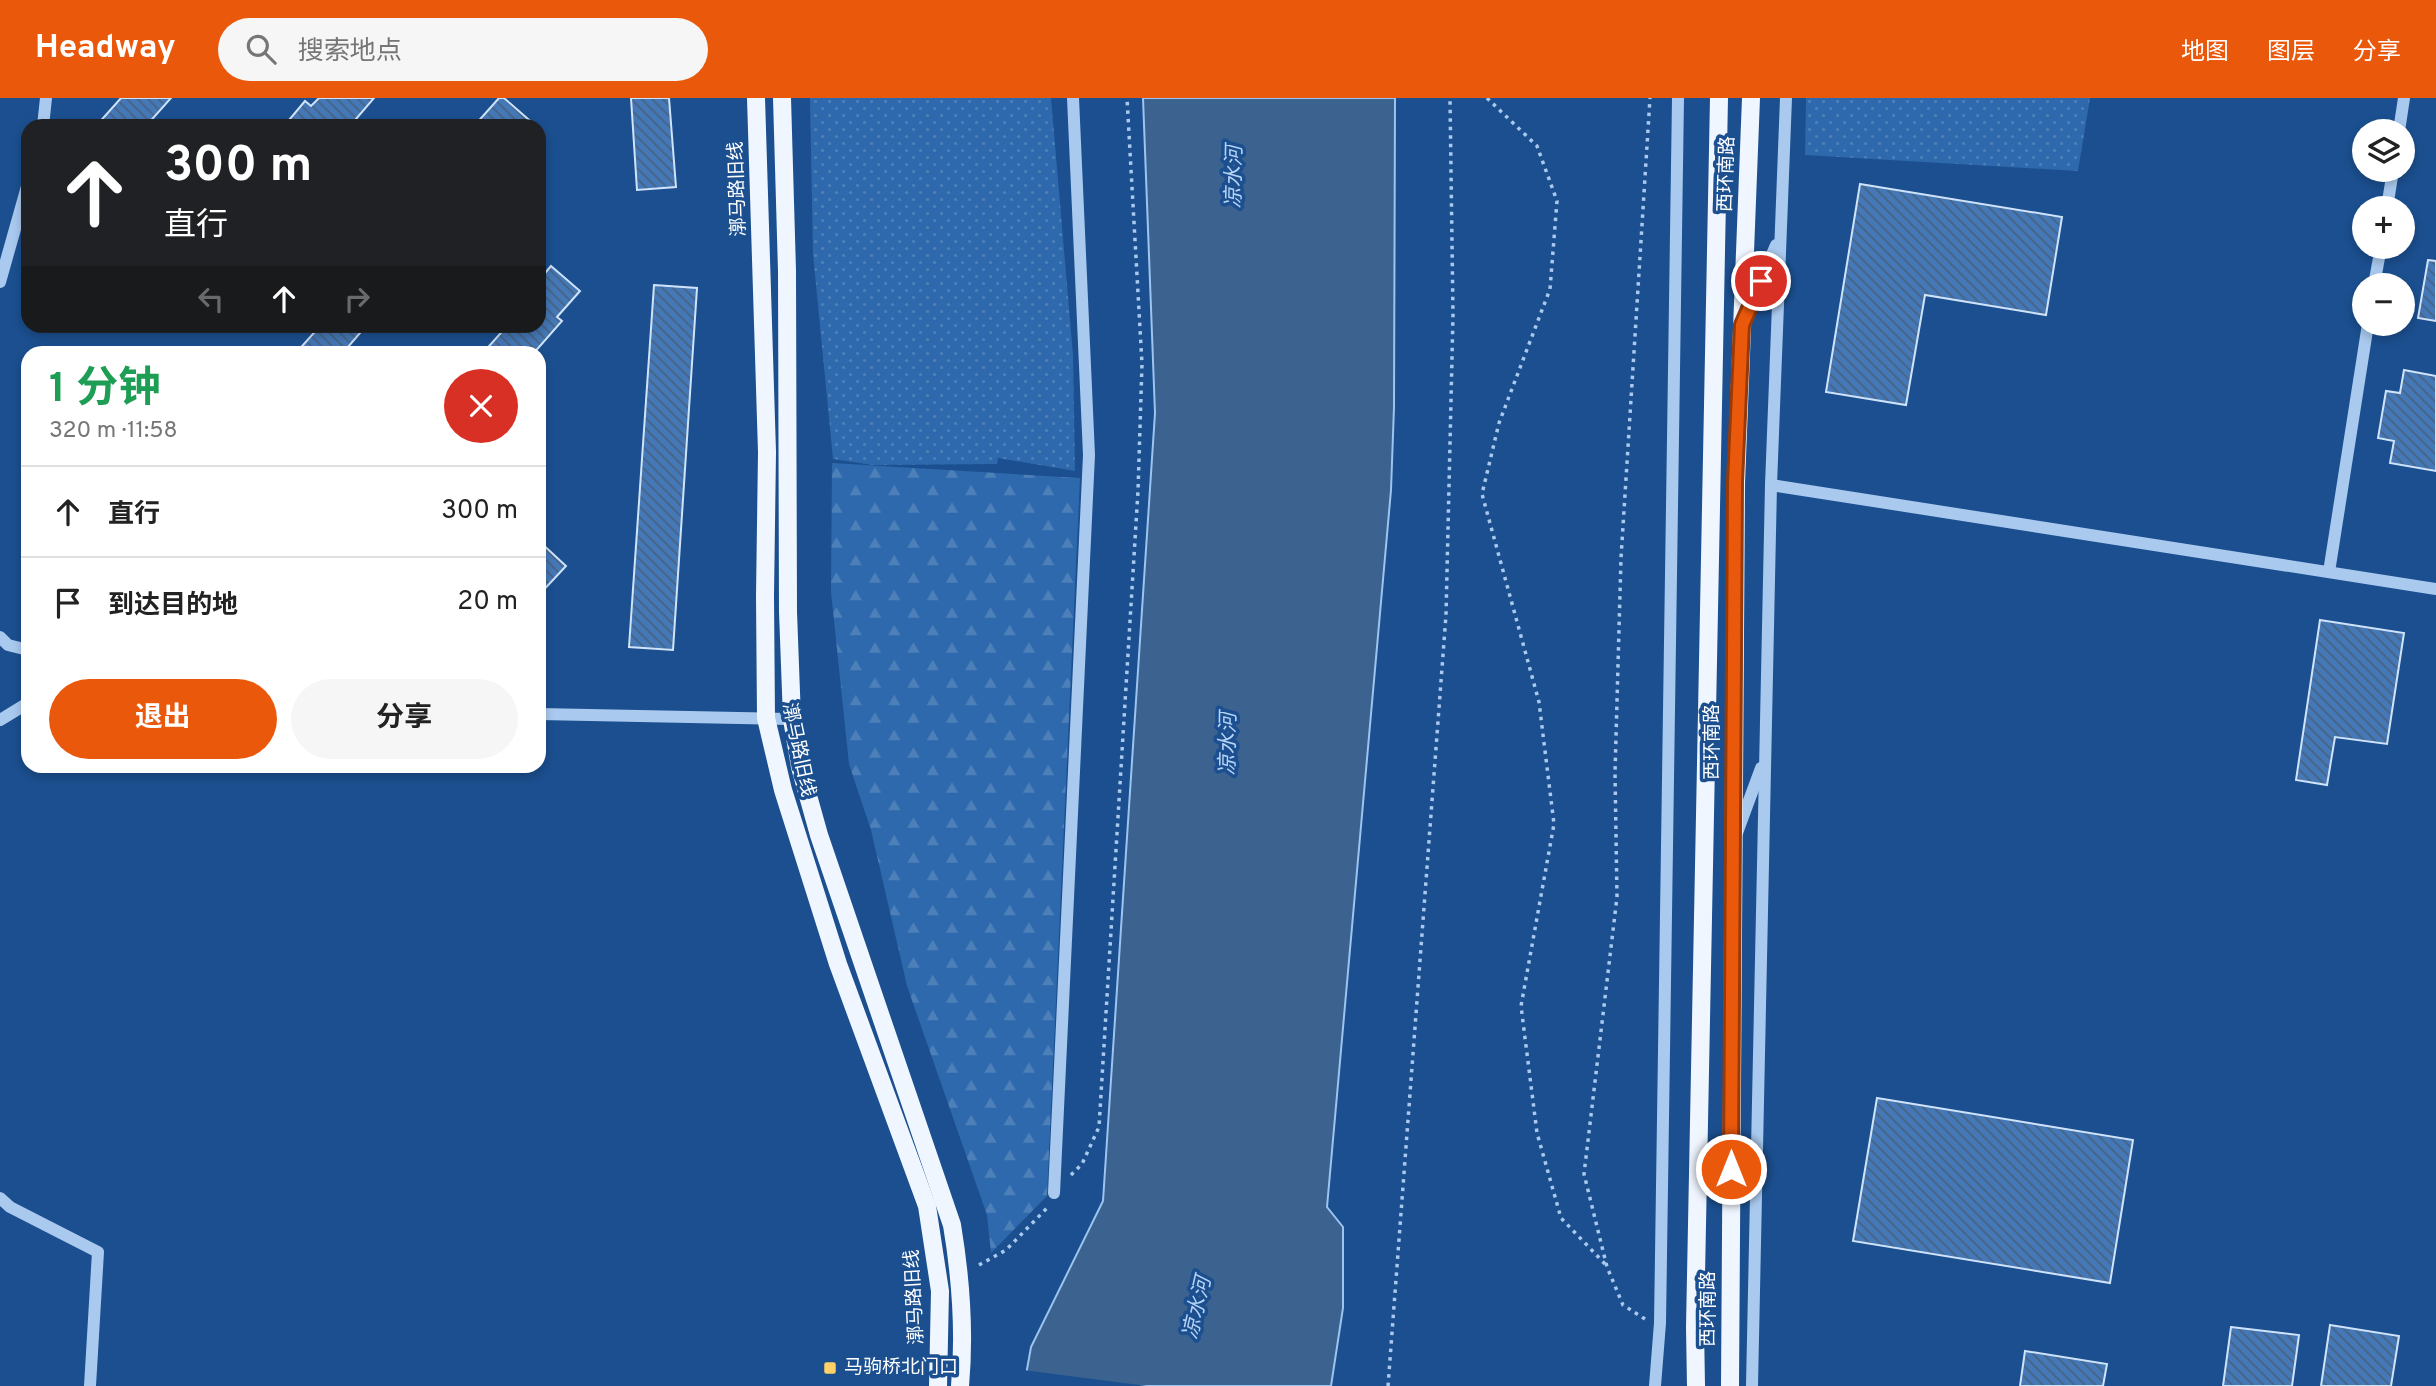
<!DOCTYPE html>
<html lang="zh">
<head>
<meta charset="utf-8">
<style>
  body { margin:0; font-family:Overpass,"Noto Sans SC",sans-serif; background:#f6f6f6; color:#222; height:100vh; display:flex; flex-direction:column; font-size:26px; white-space:nowrap }
  * { box-sizing:border-box; margin:0 }
  p { font-size:23px; color:#767676 }
  .icon { flex:none; width:38px; height:38px; fill:none; stroke:currentColor; stroke-width:2; stroke-linecap:round; stroke-linejoin:round }
  .map { position:relative; flex:1; overflow:hidden }
  .sheet { position:absolute; left:21px; top:248px; width:525px; height:427px; display:flex; flex-direction:column; background:#fff; border-radius:21px; box-shadow:0 4px 10px #0003 }
  .sheet>* { flex:none }
  .top-card { position:absolute; left:21px; top:21px; width:525px; height:214px; border-radius:21px; box-shadow:0 4px 10px #0003; background:#202124; color:#fff; overflow:hidden }
  .fabs { position:absolute; left:2352px; top:21px; display:grid; gap:14px }
  .fabs a { display:grid; place-items:center; width:63px; height:63px; border-radius:50%; background:#fff; box-shadow:0 4px 10px #0003; font-size:35px }
  .pin { position:absolute; display:grid; place-items:center; width:60px; height:60px; color:#fff; margin:-30px; border:4px solid #fff; border-radius:50%; box-shadow:0 2px 7px #0007 }
  .me { position:absolute; width:77px; margin:-38px; rotate:0deg; stroke-linejoin:round; filter:drop-shadow(0 0 5px #0008) }
  .turn { display:flex; align-items:center; gap:24px; height:147px; padding:0 28px; font-size:32px }
  .turn .icon { width:91px; height:91px; stroke-width:2.5 }
  .turn b { display:block; font-size:49px; line-height:60px }
  .lanes { display:flex; align-items:center; height:66px; padding:0 28px; background:#0003; justify-content:center; gap:35px; direction:ltr }
  .lanes .off { opacity:.35 }
  .round { display:grid; place-items:center; flex:none; width:74px; height:74px; border-radius:37px; background:#f6f6f6 }
  .headline { display:flex; align-items:center; justify-content:space-between; height:119px; padding:0 28px }
  h1 { font-size:42px; font-weight:700; line-height:52px; color:#1e9e55 }
  .button { display:flex; gap:14px; margin-top:auto; padding:14px 28px }
  .button a { flex:1; height:80px; border-radius:42px; background:#ea580c; color:#fff; font-size:28px; font-weight:700; line-height:80px; text-align:center }
  .button a+a { background:#f6f6f6; color:#222 }
  ul { padding:0; list-style:none }
  li { display:flex; align-items:center; gap:21px; height:91px; padding:0 28px; border-top:2px solid #e0e0e0 }
  li div { flex:1 }
  li b { display:block; font-size:26px }
  li em { font-style:normal }
  header { display:flex; align-items:center; gap:42px; box-sizing:border-box; height:98px; padding:0 35px; background:#ea580c; color:#fff }
  header strong { font-size:33px }
  nav { display:flex; gap:38px; margin-inline-start:auto; font-size:24px }
  .search { width:490px; height:63px; background:#f6f6f6; display:flex; align-items:center; gap:18px; box-sizing:border-box; padding:0 24px; border-radius:38px; color:#767676; font-size:26px }
  .map>svg:first-child { display:block }
</style>
</head>
<body>
<header>
<strong>Headway</strong>
<div class="search"><svg class="icon" aria-label="search" viewBox="0 0 24 24"><circle cx="10" cy="10" r="6"/><path d="M15 15l6 6"/></svg>搜索地点</div>
<nav><a>地图</a><a>图层</a><a>分享</a></nav>
</header>
<div class="map">
<svg width="2436" height="1288" viewBox="0 0 2436 1288">
  <defs>
    <pattern id="forest-firs" width="22" height="20" patternUnits="userSpaceOnUse" patternTransform="scale(1.75)"><rect width="22" height="20" fill="#2e69ad"/><path d="M5 1l3.5 6h-7zM16 11l3.5 6h-7z" fill="#4d80b9"/></pattern>
    <pattern id="park-dots" width="8" height="8" patternUnits="userSpaceOnUse" patternTransform="scale(1.75)"><rect width="8" height="8" fill="#2e69ad"/><path d="M2 2h.1M6 6h.1" fill="none" stroke="#4d80b9" stroke-width="1.8" stroke-linecap="round"/></pattern>
    <pattern id="building-back-hatch" width="6" height="6" patternUnits="userSpaceOnUse" patternTransform="scale(1.75)"><rect width="6" height="6" fill="#4478b7"/><path d="M-1 5l2 2M0 0l6 6M5-1l2 2" fill="none" stroke="#486282"/></pattern>
  </defs>
  <rect width="100%" height="100%" fill="#1b4f8f"/>
  <path fill="url(#forest-firs)" d="M832 365 1080 380 1047 1098 991 1155 987 1117 907 888 871 732 849 666 831 494Z"/>
  <g fill="url(#park-dots)">
    <path d="M810 0H1051L1073 257 1075 373 998 360 997 366 873 367 833 361 813 156Z"/>
    <path d="M1806 0H2090L2078 73 1805 57Z"/>
  </g>
  <path fill="#3c6290" stroke="#9cc4f0" stroke-width="2" d="M1143 0H1395L1394 309 1391 392 1327 1109 1343 1129V1210L1331 1288H1024L1031 1249 1103 1103 1155 315Z"/>
  <path fill="#1b4f8f" d="M1023 1272 1147 1288H1020Z"/>
  <g fill="url(#building-back-hatch)" stroke="#cfe3fa" stroke-width="2">
    <path d="M121 0H171L146 28H96Z"/>
    <path d="M319 0H374L350 28H284L305 3 311 8Z"/>
    <path d="M499 0H504L536 28H474Z"/>
    <path d="M631 0H669L676 89 637 92Z"/>
    <path d="M1860 86 2062 119 2046 217 1925 197 1906 307 1826 294Z"/>
    <path d="M2428 162 2436 163V223L2418 220Z"/>
    <path d="M551 168 580 193 557 219 562 223 533 256H482L507 228H539V182Z"/>
    <path d="M654 187 697 190 673 552 629 549Z"/>
    <path d="M320 228H366L342 256H295Z"/>
    <path d="M2404 272 2436 278V373L2390 365 2394 343 2378 340 2386 293 2400 295Z"/>
    <path d="M539 443 566 468 539 497Z"/>
    <path d="M2320 522 2404 535 2387 646 2335 639 2327 687 2296 682Z"/>
    <path d="M1877 1000 2133 1042 2110 1185 1853 1143Z"/>
    <path d="M2330 1227 2399 1238 2391 1288H2321Z"/>
    <path d="M2231 1229 2299 1237 2292 1288H2223Z"/>
    <path d="M2025 1253 2107 1266 2103 1288H2020Z"/>
  </g>
  <g fill="none" stroke-linecap="round" stroke-linejoin="round">
    <g stroke="#a9c9ee" stroke-width="3.5" stroke-dasharray="3.5 5" stroke-linecap="butt">
      <path d="M1487 0 1537 48 1557 103 1550 191 1499 325 1482 396 1539 604 1554 726 1521 908 1537 1035 1561 1120 1606 1167"/>
      <path d="M1071 1077 1082 1066 1099 1029 1138 393 1142 266 1127 0"/>
      <path d="M979 1167 1006 1152 1049 1108"/>
      <path d="M1645 1221 1623 1207 1607 1169 1584 1076 1617 799 1615 675 1621 460 1650 0"/>
      <path d="M1388 1288 1446 517 1453 217 1450 0"/>
    </g>
    <g stroke="#a9c9ee" stroke-width="12">
      <path d="M43 28 46 0"/>
      <path d="M2399 33 2404 0"/>
      <path d="M2387 110 2393 72"/>
      <path d="M0 184 28 85"/>
      <path d="M2374 187 2381 149"/>
      <path d="M1746 217 1776 147"/>
      <path d="M1771 387 2436 491"/>
      <path d="M2329 474 2368 226"/>
      <path d="M0 539 8 547 28 552"/>
      <path d="M539 616 792 621"/>
      <path d="M0 622 28 605"/>
      <path d="M1737 735 1761 670"/>
      <path d="M1054 1095 1089 357 1073 0"/>
      <path d="M0 1100 10 1109 98 1154 90 1288"/>
      <path d="M1655 1288 1660 1225 1678 0"/>
      <path d="M1752 1288 1771 387 1786 0"/>
    </g>
    <g stroke="#f0f6ff" stroke-width="18">
      <path d="M756 0 767 354 765 498 766 620 783 692 838 866 927 1108 940 1193 938 1288"/>
      <path d="M782 0 787 173 788 514 792 621 800 669 819 737 952 1127C961 1181 965 1233 960 1288"/>
      <path d="M1696 1288 1695 1229 1719 0"/>
      <path d="M1730 1288 1736 385 1751 0"/>
    </g>
  </g>
  <g fill="none" stroke-linecap="round" stroke-linejoin="round">
    <g stroke="#983908" stroke-width="18">
      <path id="route" d="M1731 1071 1735 384 1742 227 1761 183"/>
    </g>
    <use href="#route" stroke="#ea580c" stroke-width="12"/>
  </g>
  <rect fill="#ffd166" stroke="#1b4f8f" stroke-width="2.5" x="823" y="1263" width="14" height="14" rx="3.5"/>
  <g text-anchor="middle" dominant-baseline="central" stroke-width="7" stroke-linejoin="round" paint-order="stroke">
    <g font-size="19" fill="#fff" stroke="#1b4f8f">
      <text transform="translate(1727 76) rotate(-88)">西环南路</text>
      <text transform="translate(738 91) rotate(-92)">漷马路旧线</text>
      <text transform="translate(1713 644) rotate(-90)">西环南路</text>
      <text transform="translate(798 652) rotate(78)">漷马路旧线</text>
      <text transform="translate(915 1199) rotate(-93)">漷马路旧线</text>
      <text transform="translate(1709 1211) rotate(-90)">西环南路</text>
    </g>
    <g font-size="19" fill="#fff" stroke="#1b4f8f" text-anchor="start">
      <text x="844" y="1270">马驹桥北门口</text>
    </g>
    <g font-size="21" font-style="italic" fill="#b5d3f5" stroke="#1b4f8f">
      <text transform="translate(1235 79) rotate(-89)">凉水河</text>
      <text transform="translate(1229 646) rotate(-89)">凉水河</text>
      <text transform="translate(1198 1210) rotate(-77)">凉水河</text>
    </g>
  </g>
</svg>
<div class="fabs">
<a><svg class="icon" aria-label="layers" viewBox="0 0 24 24"><path d="M12 4l9 5-9 5-9-5zM3 14l9 5 9-5"/></svg></a>
<a>+</a>
<a>−</a>
</div>
<div class="pin" style="left:1761px;top:183px;background:#d93025"><svg class="icon" aria-label="arrive" viewBox="0 0 24 24"><path d="M6 21V4h12l-3 4 3 4H6"/></svg></div>
<svg class="me" style="left:1731px;top:1071px" viewBox="-20 -20 40 40"><circle r="17" fill="#ea580c" stroke="#fff" stroke-width="3"/><path d="M0-11L8 9 0 5-8 9z" fill="#fff"/></svg>
<div class="top-card">
<div class="turn"><svg class="icon" aria-label="ahead" viewBox="0 0 24 24"><path d="M12 20V5M6 11l6-6 6 6"/></svg><div><b>300 m</b>直行</div></div>
<div class="lanes"><svg class="icon off" aria-label="left" viewBox="0 0 24 24"><path d="M17 20v-9H6M10 6l-5 5 5 5"/></svg><svg class="icon" aria-label="ahead" viewBox="0 0 24 24"><path d="M12 20V5M6 11l6-6 6 6"/></svg><svg class="icon off" aria-label="right" viewBox="0 0 24 24"><path d="M7 20v-9h11M14 6l5 5-5 5"/></svg></div>
</div>
<section class="sheet">
<div class="headline"><div><h1>1 分钟</h1><p>320 m · 11:58</p></div><a class="round" style="background:#d93025;color:#fff"><svg class="icon" aria-label="close" viewBox="0 0 24 24"><path d="M6 6l12 12M18 6L6 18"/></svg></a></div>
<ul>
<li><svg class="icon" aria-label="ahead" viewBox="0 0 24 24"><path d="M12 20V5M6 11l6-6 6 6"/></svg><div><b>直行</b></div><em>300 m</em></li>
<li><svg class="icon" aria-label="arrive" viewBox="0 0 24 24"><path d="M6 21V4h12l-3 4 3 4H6"/></svg><div><b>到达目的地</b></div><em>20 m</em></li>
</ul>
<div class="button"><a>退出</a><a>分享</a></div>
</section>
</div>
</body>
</html>
